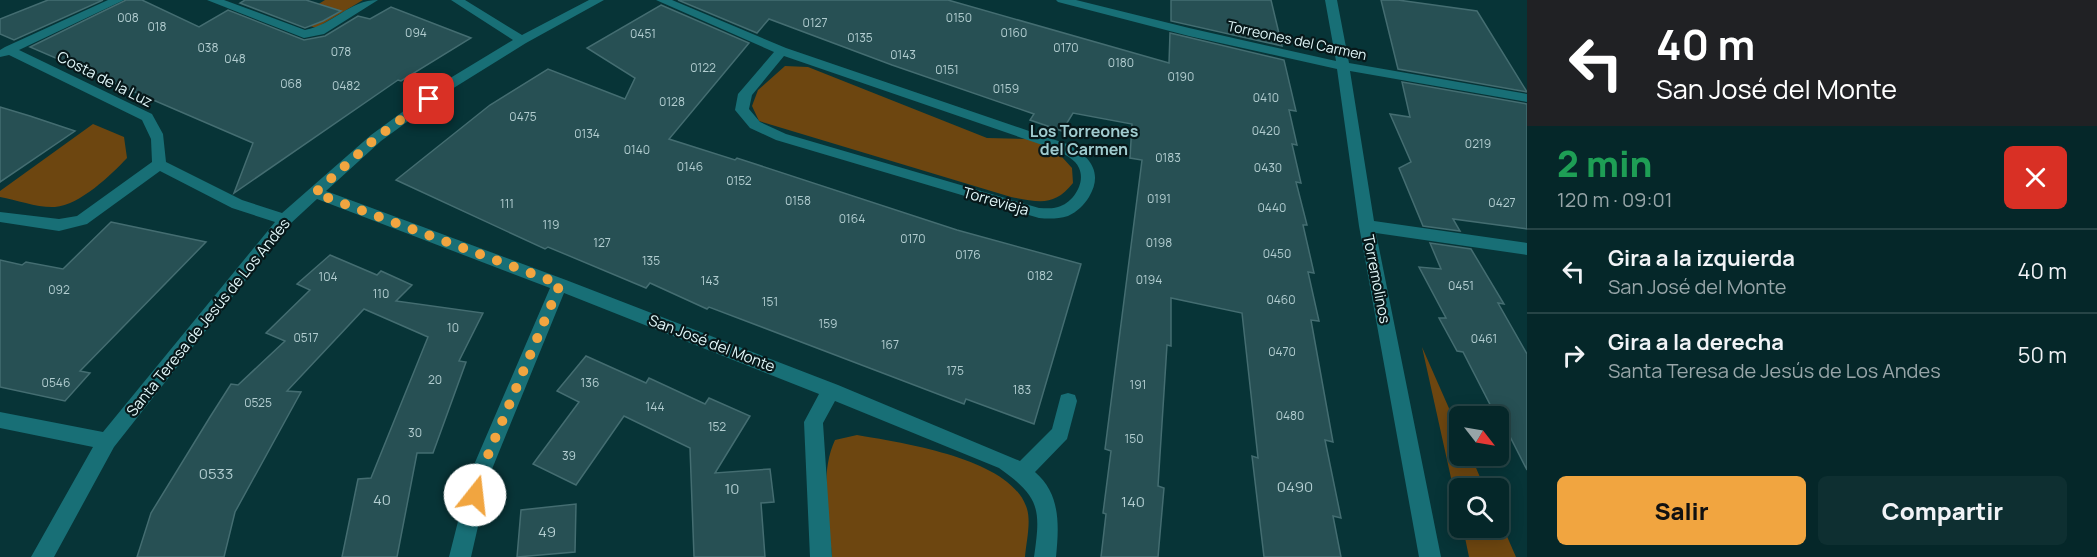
<!DOCTYPE html>
<html lang="es">
<head>
<meta charset="utf-8">
<style>
  body { margin:0; font-family:Manrope,sans-serif; background:#0e2f31; color:#f1f3f6; height:100vh; display:flex; flex-direction:column; font-size:22px; white-space:nowrap }
  * { box-sizing:border-box; margin:0 }
  p { font-size:20px; color:#97a5a8 }
  .icon { flex:none; width:33px; height:33px; fill:none; stroke:currentColor; stroke-width:2; stroke-linecap:round; stroke-linejoin:round }
  .map { position:relative; flex:1; overflow:hidden }
  .panel { display:flex; flex-direction:column; background:#052729; width:570px }
  .panel>* { flex:none }
  .hud { background:#202124; color:#fff; overflow:hidden }
  .needle { width:39px; rotate:121deg }
  .controls { position:absolute; left:1449px; top:406px; display:grid; gap:12px }
  .controls a { display:grid; place-items:center; width:60px; height:60px; border-radius:9px; background:#052729; box-shadow:0 3px 15px #0003,0 0 0 2px #264446; font-size:30px }
  .pin { position:absolute; display:grid; place-items:center; width:51px; height:51px; color:#fff; margin:-26px; border-radius:12px; box-shadow:0 3px 9px #0006 }
  .me { position:absolute; width:66px; margin:-33px; rotate:16deg; stroke-linejoin:round; filter:drop-shadow(0 0 4px #0008) }
  .turn { display:flex; align-items:center; gap:21px; height:126px; padding:0 30px; font-size:27px }
  .turn .icon { width:78px; height:78px; stroke-width:2.5 }
  .turn b { display:block; font-size:42px; line-height:51px }
  .round { display:grid; place-items:center; flex:none; width:63px; height:63px; border-radius:9px; background:#0e2f31 }
  .headline { display:flex; align-items:center; justify-content:space-between; height:102px; padding:0 30px }
  h1 { font-size:36px; font-weight:800; line-height:45px; color:#1e9e55 }
  .action { display:flex; gap:12px; margin-top:auto; padding:12px 30px }
  .action a { flex:1; height:69px; border-radius:9px; background:#f1a540; color:#111; font-size:24px; font-weight:800; line-height:69px; text-align:center }
  .action a+a { background:#0e2f31; color:#f1f3f6 }
  ul { padding:0; list-style:none }
  li { display:flex; align-items:center; gap:18px; height:84px; padding:0 30px; border-top:2px solid #264446 }
  li div { flex:1 }
  li b { display:block; font-size:22px }
  li em { font-style:normal }
  main { display:flex; flex:1; min-height:0 }
  .map>svg:first-child { display:block }
</style>
</head>
<body>
<main>
<div class="map">
<svg width="1527" height="557" viewBox="0 0 1527 557">
  <rect width="100%" height="100%" fill="#073437"/>
  <g fill="#6d4610">
    <path d="M325 0H363L316 28 293 20Z"/>
    <path d="M785 66 808 67 987 138 1027 139 1045 145 1062 157 1072 168 1073 183C1054 207 1039 202 1011 197L759 121 752 106 758 90Z"/>
    <path d="M93 124 124 137 127 158C111 175 80 205 55 207 38 208 17 200 0 197V191Z"/>
    <path d="M1422 347 1459 431 1460 456H1471L1485 489H1460L1459 514Z"/>
    <path d="M857 435C903 443 1008 458 1026 506 1032 520 1026 543 1025 557H832C829 520 819 474 835 440Z"/>
    <path d="M1499 518 1516 557H1469L1463 528H1498Z"/>
  </g>
  <g fill="#275054" stroke="#446d71" stroke-width="1.5">
    <path d="M48 0H103L14 40 0 34V19Z"/>
    <path d="M126 0H142L199 27 228 10 304 40 325 36 358 16 370 19 391 7 471 38 401 81 398 80 234 193 253 143 30 47Z"/>
    <path d="M245 0H306L341 11 323 21 305 28 240 3Z"/>
    <path d="M678 0H948L1169 63 1170 33 1284 60 1296 111 1289 110 1297 145 1292 144 1301 183 1296 182 1307 225H1303L1314 273 1308 272 1319 321 1311 320 1333 442 1325 440 1341 518 1333 516 1341 557H1264L1252 456 1258 458 1242 313 1171 298V346L1167 345 1158 486 1164 488 1158 557H1101L1106 514 1103 513 1111 451 1105 449 1142 160 1130 158 1132 124 1073 113 1062 131 1030 120 1034 114 892 65 769 19 757 33Z"/>
    <path d="M1171 0H1271L1282 46 1171 21Z"/>
    <path d="M1381 0H1398L1477 11 1527 92 1398 69Z"/>
    <path d="M661 5 749 43 669 139 735 160 737 158 957 230 1081 264 1034 424 966 399 964 404 709 307 707 309 650 283 646 288 548 247 545 249 396 180 490 105 548 69 625 99 635 78 587 48Z"/>
    <path d="M1402 82 1527 104V229L1453 219 1460 231 1423 226 1399 168 1411 162 1390 114 1410 117Z"/>
    <path d="M0 107 30 116 75 131 0 182Z"/>
    <path d="M111 222 206 242 80 371 90 373 65 401 0 387V260L22 265 26 262 63 269Z"/>
    <path d="M1430 243 1471 249 1504 304 1498 303 1527 354V470L1500 417 1496 416 1463 352 1457 351 1439 318H1446L1419 267 1441 269Z"/>
    <path d="M330 255 377 275 381 271 412 285 396 301 483 313 459 361 466 362 433 453H417L397 557H342L358 479 371 478 428 337 364 309 287 391 301 392 235 512 224 557H137L151 513 210 417 231 384 238 385 285 341 266 333 310 290 297 284Z"/>
    <path d="M586 356 646 383 649 378 705 404 709 398 750 416 715 473 770 469 774 502 761 503 765 557H694L690 448 624 416 576 485 533 464 579 402 557 391Z"/>
    <path d="M576 504 575 552 517 557 521 510Z"/>
  </g>
  <g fill="none" stroke-linecap="round" stroke-linejoin="round">
    <g fill="#186f76" fill-rule="evenodd">
      <path d="M108 0H124L19 50 152 114 163 134 166 162 242 200 282 213 371 135 442 83 513 40 451 0H465L522 35 589 0H604L526 43 452 89 381 141 326 191 566 280 838 385 1020 461 1052 429 1061 395 1068 393 1075 395 1077 401 1067 439 1035 472C1061 494 1059 526 1056 557H1034C1041 509 1040 497 999 468L835 401 823 423 832 557H810L804 422 819 394 564 293 490 474 471 557H449L470 474 550 288 317 199 290 224 114 447 54 557H31L93 447 0 428V412L103 432 275 222 232 208 160 171 87 224 59 231 0 222V212L59 219 77 216 152 162 151 139 142 120 9 55 0 57V50L5 47Z"/>
      <path d="M207 0H224L305 30C333 25 349 0 378 0L324 34 304 38Z"/>
      <path d="M656 0H672L786 48 1067 144C1089 155 1104 172 1089 197 1084 205 1077 212 1068 216 1058 219 1049 219 1039 218L776 140 750 128 735 110 738 94 774 52ZM784 56 1057 150C1065 155 1075 159 1079 168 1086 183 1073 203 1058 207 1053 209 1045 208 1039 208L786 134 760 122 749 109 752 95Z"/>
      <path d="M1056 0H1076L1189 28 1336 61 1325 0H1337L1349 63 1527 94V102L1350 71 1374 221 1527 243V255L1376 233 1441 557H1419L1359 226 1337 69 1189 36 1058 2Z"/>
    </g>
  </g>
  <g fill="none" stroke-linecap="round" stroke-linejoin="round">
    <path stroke="#f1a540" stroke-width="10" stroke-dasharray="0 18" d="M429 99 376 138 315 193 560 284 480 474 475 495"/>
  </g>
  <g text-anchor="middle" dominant-baseline="central" stroke-width="4.5" stroke-linejoin="round" paint-order="stroke">
    <g font-size="12" fill="#b2cdd0">
      <text x="128" y="17">008</text>
      <text x="959" y="17">0150</text>
      <text x="815" y="22">0127</text>
      <text x="157" y="26">018</text>
      <text x="416" y="32">094</text>
      <text x="1014" y="32">0160</text>
      <text x="643" y="33">0451</text>
      <text x="860" y="37">0135</text>
      <text x="208" y="47">038</text>
      <text x="1066" y="47">0170</text>
      <text x="341" y="51">078</text>
      <text x="903" y="54">0143</text>
      <text x="235" y="58">048</text>
      <text x="1121" y="62">0180</text>
      <text x="703" y="67">0122</text>
      <text x="947" y="69">0151</text>
      <text x="1181" y="76">0190</text>
      <text x="291" y="83">068</text>
      <text x="346" y="85">0482</text>
      <text x="1006" y="88">0159</text>
      <text x="1266" y="97">0410</text>
      <text x="672" y="101">0128</text>
      <text x="523" y="116">0475</text>
      <text x="1266" y="130">0420</text>
      <text x="587" y="133">0134</text>
      <text x="1478" y="143">0219</text>
      <text x="637" y="149">0140</text>
      <text x="1168" y="157">0183</text>
      <text x="690" y="166">0146</text>
      <text x="1268" y="167">0430</text>
      <text x="739" y="180">0152</text>
      <text x="1159" y="198">0191</text>
      <text x="798" y="200">0158</text>
      <text x="1502" y="202">0427</text>
      <text x="507" y="203">111</text>
      <text x="1272" y="207">0440</text>
      <text x="852" y="218">0164</text>
      <text x="551" y="224">119</text>
      <text x="913" y="238">0170</text>
      <text x="602" y="242">127</text>
      <text x="1159" y="242">0198</text>
      <text x="1277" y="253">0450</text>
      <text x="968" y="254">0176</text>
      <text x="651" y="260">135</text>
      <text x="1040" y="275">0182</text>
      <text x="328" y="276">104</text>
      <text x="1149" y="279">0194</text>
      <text x="710" y="280">143</text>
      <text x="1461" y="285">0451</text>
      <text x="59" y="289">092</text>
      <text x="381" y="293">110</text>
      <text x="1281" y="299">0460</text>
      <text x="770" y="301">151</text>
      <text x="828" y="323">159</text>
      <text x="453" y="327">10</text>
      <text x="306" y="337">0517</text>
      <text x="1484" y="338">0461</text>
      <text x="890" y="344">167</text>
      <text x="1282" y="351">0470</text>
      <text x="955" y="370">175</text>
      <text x="435" y="379">20</text>
      <text x="56" y="382">0546</text>
      <text x="590" y="382">136</text>
      <text x="1138" y="384">191</text>
      <text x="1022" y="389">183</text>
      <text x="258" y="402">0525</text>
      <text x="655" y="406">144</text>
      <text x="1290" y="415">0480</text>
      <text x="717" y="426">152</text>
      <text x="415" y="432">30</text>
      <text x="1134" y="438">150</text>
      <text x="569" y="455">39</text>
    </g>
    <g font-size="14" fill="#e1f7f9" stroke="#07181a">
      <text transform="translate(1297 40) rotate(12)">Torreones del Carmen</text>
    </g>
    <g font-size="15" fill="#e1f7f9" stroke="#07181a">
      <text transform="translate(105 79) rotate(27)">Costa de la Luz</text>
      <text transform="translate(996 201) rotate(16)">Torrevieja</text>
      <text transform="translate(1377 279) rotate(79)">Torremolinos</text>
      <text transform="translate(208 317) rotate(-51)">Santa Teresa de Jesús de Los Andes</text>
      <text transform="translate(712 343) rotate(21)">San José del Monte</text>
    </g>
    <g font-size="15" fill="#b2cdd0">
      <text x="216" y="473">0533</text>
      <text x="1295" y="486">0490</text>
      <text x="732" y="488">10</text>
      <text x="382" y="499">40</text>
      <text x="1133" y="501">140</text>
      <text x="547" y="531">49</text>
    </g>
    <g font-size="16" font-weight="bold" fill="#a0cbcf" stroke="#07181a">
      <text x="1084" y="131">Los Torreones<tspan x="1084" dy="18">del Carmen</tspan></text>
    </g>
  </g>
</svg>
<div class="controls">
<a><svg class="needle" viewBox="-14 -14 28 28"><path d="M0-13l5 13h-10z" fill="#e53935"/><path d="M0 13l5-13h-10z" fill="#97a5a8"/></svg></a>
<a><svg class="icon" aria-label="search" viewBox="0 0 24 24"><circle cx="10" cy="10" r="6"/><path d="M15 15l6 6"/></svg></a>
</div>
<div class="pin" style="left:429px;top:99px;background:#d93025"><svg class="icon" aria-label="arrive" viewBox="0 0 24 24"><path d="M6 21V4h12l-3 4 3 4H6"/></svg></div>
<svg class="me" style="left:475px;top:495px" viewBox="-20 -20 40 40"><circle r="19" fill="#fff"/><path d="M0-13L10 11 0 6-10 11z" fill="#f1a540"/></svg>
</div>
<section class="panel">
<div class="hud">
<div class="turn"><svg class="icon" aria-label="left" viewBox="0 0 24 24"><path d="M17 20v-9H6M10 6l-5 5 5 5"/></svg><div><b>40 m</b>San José del Monte</div></div>
</div>
<div class="headline"><div><h1>2 min</h1><p>120 m · 09:01</p></div><a class="round" style="background:#d93025;color:#fff"><svg class="icon" aria-label="close" viewBox="0 0 24 24"><path d="M6 6l12 12M18 6L6 18"/></svg></a></div>
<ul>
<li><svg class="icon" aria-label="left" viewBox="0 0 24 24"><path d="M17 20v-9H6M10 6l-5 5 5 5"/></svg><div><b>Gira a la izquierda</b><p>San José del Monte</p></div><em>40 m</em></li>
<li><svg class="icon" aria-label="right" viewBox="0 0 24 24"><path d="M7 20v-9h11M14 6l5 5-5 5"/></svg><div><b>Gira a la derecha</b><p>Santa Teresa de Jesús de Los Andes</p></div><em>50 m</em></li>
</ul>
<div class="action"><a>Salir</a><a>Compartir</a></div>
</section>
</main>
</body>
</html>
